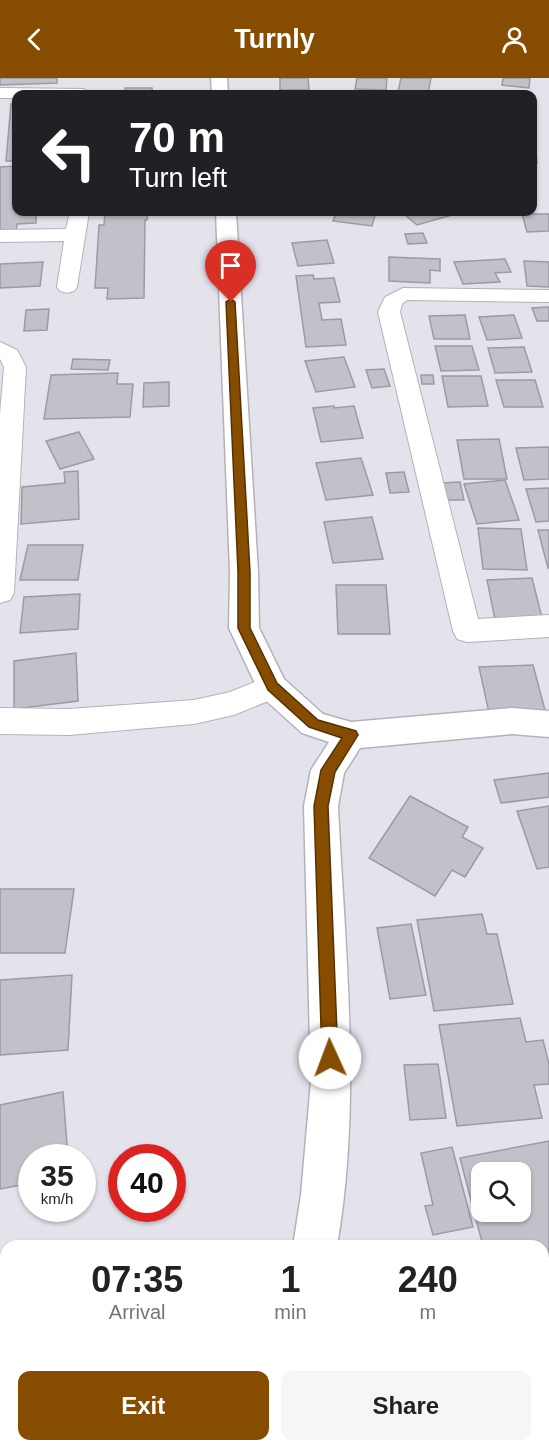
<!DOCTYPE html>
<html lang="en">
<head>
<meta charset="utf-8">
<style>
  body { margin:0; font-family:Arial,sans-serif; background:#f6f6f6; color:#222; height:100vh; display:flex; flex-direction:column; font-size:22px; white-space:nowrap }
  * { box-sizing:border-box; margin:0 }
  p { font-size:20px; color:#767676 }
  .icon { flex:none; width:33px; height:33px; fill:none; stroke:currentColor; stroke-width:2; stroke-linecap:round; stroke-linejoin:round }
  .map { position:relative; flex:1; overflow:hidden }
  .sheet { position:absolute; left:0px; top:1162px; width:549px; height:212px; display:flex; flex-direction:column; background:#fff; border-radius:18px 18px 0 0; box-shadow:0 2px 4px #0004 }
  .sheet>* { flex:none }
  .guide { position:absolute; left:12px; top:12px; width:525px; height:126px; border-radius:12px; box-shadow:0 2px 4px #0004; background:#202124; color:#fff; overflow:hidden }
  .controls { position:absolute; left:471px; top:1084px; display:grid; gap:12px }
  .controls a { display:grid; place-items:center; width:60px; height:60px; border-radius:12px; background:#fff; box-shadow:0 2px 4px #0004; font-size:30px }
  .speed { position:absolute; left:18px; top:1066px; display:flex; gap:12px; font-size:30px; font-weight:700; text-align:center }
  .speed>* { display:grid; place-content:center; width:78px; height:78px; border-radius:50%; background:#fff; box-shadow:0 2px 4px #0004; line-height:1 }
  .speed small { font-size:15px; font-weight:400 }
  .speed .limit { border:9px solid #d22; background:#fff; color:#111 }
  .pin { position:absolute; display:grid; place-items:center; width:51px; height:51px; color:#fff; margin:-62px -26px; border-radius:50% 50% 50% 0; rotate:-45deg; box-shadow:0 0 6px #0007 }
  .pin .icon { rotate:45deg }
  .me { position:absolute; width:66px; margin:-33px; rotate:358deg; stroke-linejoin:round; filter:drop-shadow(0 0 4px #0008) }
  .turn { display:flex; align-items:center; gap:21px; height:126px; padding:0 18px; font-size:27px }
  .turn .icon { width:78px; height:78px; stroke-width:2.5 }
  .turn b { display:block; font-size:42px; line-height:51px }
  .eta { display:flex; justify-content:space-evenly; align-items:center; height:102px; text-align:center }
  .eta b { font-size:36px; font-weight:800; line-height:42px }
  .primary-button { display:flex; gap:12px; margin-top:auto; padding:12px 18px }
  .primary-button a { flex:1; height:69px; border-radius:12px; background:#864d00; color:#fff; font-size:24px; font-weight:800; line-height:69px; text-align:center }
  .primary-button a+a { background:#f6f6f6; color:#222 }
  header { display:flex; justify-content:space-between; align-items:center; height:78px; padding:0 18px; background:#864d00; color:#fff; font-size:27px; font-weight:800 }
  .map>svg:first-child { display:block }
</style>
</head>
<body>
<header><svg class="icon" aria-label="back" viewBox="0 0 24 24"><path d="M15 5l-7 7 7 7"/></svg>Turnly<svg class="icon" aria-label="person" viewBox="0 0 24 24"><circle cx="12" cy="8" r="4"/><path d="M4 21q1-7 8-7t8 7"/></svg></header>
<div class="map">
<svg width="549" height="1373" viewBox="0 0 549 1373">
  <rect width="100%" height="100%" fill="#e4e3ec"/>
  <g fill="#c1c1c9" stroke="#9b9ba3" stroke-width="1.5" fill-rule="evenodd">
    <path d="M0 0H57V5L0 7Z"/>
    <path d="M280 0H308L309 12H280Z"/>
    <path d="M357 0H387L386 12 355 11Z"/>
    <path d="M401 0H431L428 16 398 14Z"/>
    <path d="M503 0H530L529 10 502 7Z"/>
    <rect x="125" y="10" width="27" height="6"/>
    <path d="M16 25V83H6L11 26Z"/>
    <path d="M532 43 537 85H532Z"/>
    <path d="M16 88V134H36V145L17 146 16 154 0 156V89Z"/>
    <path d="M105 134H148L147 142H145L144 220 107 221 108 210H95L99 147H104Z"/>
    <path d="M337 134H376L372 148 333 143Z"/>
    <path d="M414 134H444L449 138 417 147 404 136Z"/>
    <path d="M522 136H549V153L527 154Z"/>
    <path d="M423 155 427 165 408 166 405 156Z"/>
    <path d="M327 162 334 185 298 188 292 165Z"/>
    <path d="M389 179 440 181V193L430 192V205L389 203Z"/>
    <path d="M505 181 511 194 495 195 500 204 463 206 454 184Z"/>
    <path d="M524 183 549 184V209L527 208Z"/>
    <path d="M43 184 40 208 0 210V186Z"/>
    <path d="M313 197 314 201 334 200 340 224 319 225 322 242 341 241 346 267 306 269 296 198Z"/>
    <path d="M549 229V243H537L532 230Z"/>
    <path d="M49 231 47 252 24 253 26 232Z"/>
    <path d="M465 237 470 261H434L429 238Z"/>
    <path d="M514 237 522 260 487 262 479 239Z"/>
    <path d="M435 268H472L479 292 441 293Z"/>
    <path d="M524 269 532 294 495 295 488 270Z"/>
    <path d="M344 279 355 309 316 314 305 283Z"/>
    <path d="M73 281 110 282 108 292 71 291Z"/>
    <path d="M384 291 390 308 372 310 366 292Z"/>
    <path d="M118 295 117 306H133L130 339 44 341 51 297Z"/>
    <path d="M421 297H433L434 306H422Z"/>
    <path d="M442 298H481L488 328 448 329Z"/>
    <path d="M496 302H535L543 329H504Z"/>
    <path d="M169 304V328L143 329 144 305Z"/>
    <path d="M334 328V330L354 328 363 360 321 364 313 330Z"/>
    <path d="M79 354 94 381 60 391 46 363Z"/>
    <path d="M499 361 507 401H464L457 362Z"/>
    <path d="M549 369V401L524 402 516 370Z"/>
    <path d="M361 380 373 417 326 422 316 385Z"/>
    <path d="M78 393 79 441 21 446 22 409 65 405 64 394Z"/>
    <path d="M404 394 409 414 390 415 386 395Z"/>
    <path d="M505 402 519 442 477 446 464 406Z"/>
    <path d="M460 404 464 422H445L442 405Z"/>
    <path d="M549 410V443L536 444 526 411Z"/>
    <path d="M372 439 383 481 333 485 324 444Z"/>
    <path d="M478 450 521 451 527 492 483 491Z"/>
    <path d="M538 452H549V490H548Z"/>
    <path d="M28 467H83L78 502H20Z"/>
    <path d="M532 500 542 540 495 542 487 502Z"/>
    <path d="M336 507H386L390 556H338Z"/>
    <path d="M80 516 78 551 20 555 24 519Z"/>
    <path d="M76 575 78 623 14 631V583Z"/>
    <path d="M533 587 545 632 489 635 479 589Z"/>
    <path d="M549 695V719L501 725 494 702Z"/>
    <path d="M410 718 468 749 462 759 483 770 465 799 452 792 435 818 369 780Z"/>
    <path d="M549 728V789L537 791 517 733Z"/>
    <path d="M0 811H74L65 875H0Z"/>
    <path d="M482 836 487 856H497L513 926 434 933 417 842Z"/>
    <path d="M411 846 426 917 390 921 377 850Z"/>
    <path d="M72 897 68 972 0 977V902Z"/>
    <path d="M520 940 526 964 543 962 549 986V1006L534 1007 542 1040 457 1048 439 947Z"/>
    <path d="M438 986 446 1040 410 1042 404 987Z"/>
    <path d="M63 1014 68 1080H32V1105L0 1111V1027Z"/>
    <path d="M549 1063V1178L543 1179V1168H483L460 1080ZM482 1095H520V1134H482Z"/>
    <path d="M452 1069 473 1149 433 1157 425 1128 433 1127 421 1075Z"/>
    <path d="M549 1214V1350L543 1351V1215Z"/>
  </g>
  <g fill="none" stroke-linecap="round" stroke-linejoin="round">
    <g stroke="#b3b2bb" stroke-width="2">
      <g id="street">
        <path d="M0 10 84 11 92 16H16V20H0Z"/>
        <path d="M70 134H89L77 209 74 213 67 215 60 213 57 209 64 163 0 164V152L66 151Z"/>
        <path d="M403 210 549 212V224L407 222 402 226 400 234 478 541 549 537V559L467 564 457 561 453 553 378 234 385 219Z"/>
        <path d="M0 264 17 272 26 289 14 515 10 522 0 525V336L4 289 0 281Z"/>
        <path d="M272 597 283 601 287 609 283 617 234 637 194 646 69 657 0 656V630L69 631 194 622 230 614Z"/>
      </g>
    </g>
    <g stroke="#b3b2bb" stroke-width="3">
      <g id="secondary">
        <path d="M211 0H227L228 16H212Z"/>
        <path d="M216 134H236L258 494 259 550 284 601 323 636 351 644 512 630 549 633V659L512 656 360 670 344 695 338 728C345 874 362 1024 337 1168H293L301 1117 311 1003 304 728 311 692 329 664 302 655 261 618 229 550 230 494Z"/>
        <path d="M255 1368H303V1373H253Z"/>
      </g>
    </g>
    <use href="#street" fill="#fff" fill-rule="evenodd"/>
    <use href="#secondary" fill="#fff" fill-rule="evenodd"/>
  </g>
  <path fill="#864d00" stroke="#573200" stroke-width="1.5" d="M231 221 235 224 250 494V550L277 605 318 642 356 653 358 657 335 694 328 728 338 980 336 986 330 988 324 986 322 980 314 728 321 692 342 660 309 649 268 612 238 550V494L226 224Z"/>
</svg>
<div class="controls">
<a><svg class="icon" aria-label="search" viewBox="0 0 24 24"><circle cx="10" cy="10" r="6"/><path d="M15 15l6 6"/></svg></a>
</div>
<div class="speed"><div>35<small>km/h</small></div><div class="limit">40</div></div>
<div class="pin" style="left:231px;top:224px;background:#d93025"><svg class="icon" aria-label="arrive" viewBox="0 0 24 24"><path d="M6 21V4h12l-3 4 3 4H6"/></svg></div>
<svg class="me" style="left:330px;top:980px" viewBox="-20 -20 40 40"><circle r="19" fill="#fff"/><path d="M0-13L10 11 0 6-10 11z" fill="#864d00"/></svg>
<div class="guide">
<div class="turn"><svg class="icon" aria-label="left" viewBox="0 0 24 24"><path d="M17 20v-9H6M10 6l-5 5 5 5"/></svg><div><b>70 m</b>Turn left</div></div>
</div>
<section class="sheet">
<div class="eta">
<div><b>07:35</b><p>Arrival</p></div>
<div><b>1</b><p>min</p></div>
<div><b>240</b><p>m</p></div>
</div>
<div class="primary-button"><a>Exit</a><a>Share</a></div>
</section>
</div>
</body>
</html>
